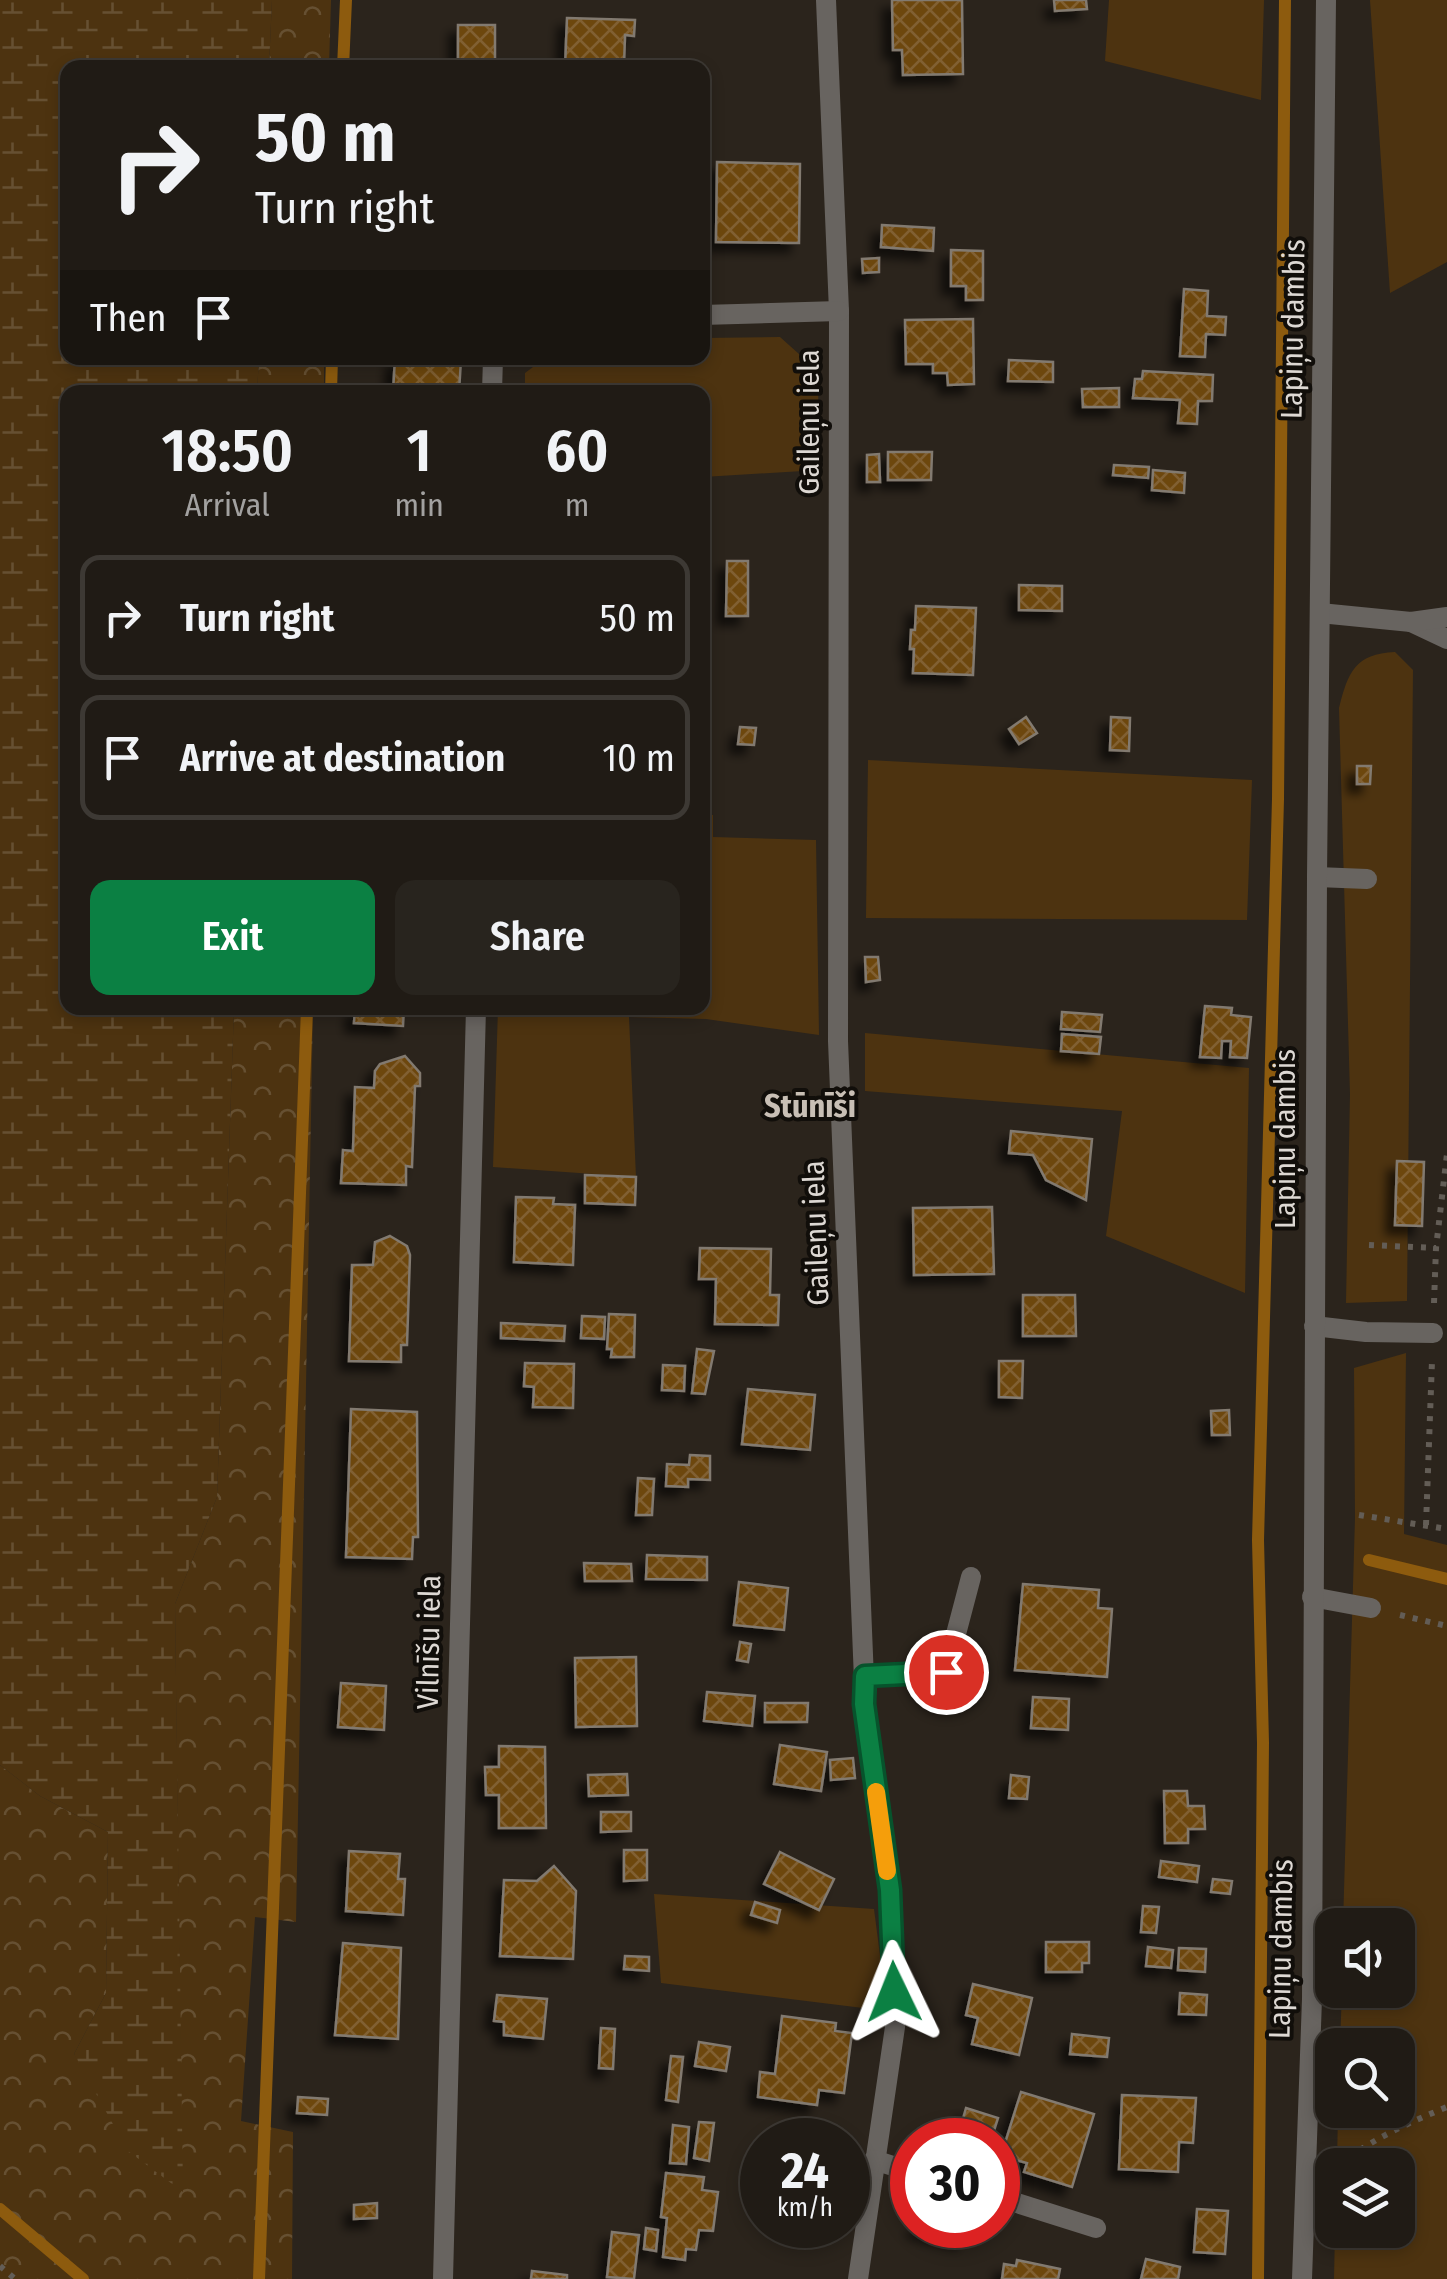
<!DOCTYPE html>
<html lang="en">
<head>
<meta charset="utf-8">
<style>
  body { margin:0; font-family:"Fira Sans Condensed",sans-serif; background:#28241e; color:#f1f3f6; height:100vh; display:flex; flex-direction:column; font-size:38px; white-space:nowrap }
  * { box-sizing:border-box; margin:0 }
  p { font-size:32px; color:#a2a1a0 }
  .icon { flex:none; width:55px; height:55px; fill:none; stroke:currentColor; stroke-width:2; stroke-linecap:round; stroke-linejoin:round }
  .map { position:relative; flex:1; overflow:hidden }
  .sheet { position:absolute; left:60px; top:385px; width:650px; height:630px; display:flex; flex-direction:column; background:#201b15; border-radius:20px; box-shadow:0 5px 15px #0003,0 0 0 2px #3d3934 }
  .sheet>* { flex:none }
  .top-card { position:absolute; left:60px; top:60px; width:650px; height:305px; border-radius:20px; box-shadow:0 5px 15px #0003,0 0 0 2px #3d3934; background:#201b15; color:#f1f3f6; overflow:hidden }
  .fabs { position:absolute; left:1315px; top:1908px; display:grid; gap:20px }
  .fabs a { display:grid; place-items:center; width:100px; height:100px; border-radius:20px; background:#201b15; box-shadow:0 5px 15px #0003,0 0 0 2px #3d3934; font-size:50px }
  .speed { position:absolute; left:740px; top:2118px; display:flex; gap:20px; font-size:50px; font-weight:700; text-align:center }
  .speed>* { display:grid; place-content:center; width:130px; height:130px; border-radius:50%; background:#201b15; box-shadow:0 5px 15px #0003,0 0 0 2px #3d3934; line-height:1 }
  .speed small { font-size:25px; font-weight:400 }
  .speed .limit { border:15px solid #d22; background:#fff; color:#111 }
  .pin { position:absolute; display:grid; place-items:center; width:85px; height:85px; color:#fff; margin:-42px; border:5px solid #fff; border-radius:50%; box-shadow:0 2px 10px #0007 }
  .me { position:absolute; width:110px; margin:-55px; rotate:358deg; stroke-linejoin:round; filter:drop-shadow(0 0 8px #0008) }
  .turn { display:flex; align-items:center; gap:35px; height:210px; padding:0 30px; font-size:45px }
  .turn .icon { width:130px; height:130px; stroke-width:2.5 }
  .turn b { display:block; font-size:70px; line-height:85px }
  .then { display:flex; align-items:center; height:95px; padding:0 30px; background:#0003; gap:20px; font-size:38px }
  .eta { display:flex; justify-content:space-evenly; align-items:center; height:170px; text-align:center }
  .eta b { font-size:60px; font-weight:600; line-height:70px }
  .cta { display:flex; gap:20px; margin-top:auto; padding:20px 30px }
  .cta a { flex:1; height:115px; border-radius:20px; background:#0b8043; color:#fff; font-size:40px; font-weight:600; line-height:115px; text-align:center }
  .cta a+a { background:#28241e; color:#f1f3f6 }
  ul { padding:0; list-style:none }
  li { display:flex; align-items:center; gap:30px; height:125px; margin:0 20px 15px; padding:0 10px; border:5px solid #3d3934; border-radius:20px }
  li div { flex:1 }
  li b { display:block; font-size:38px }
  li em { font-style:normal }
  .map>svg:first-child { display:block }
</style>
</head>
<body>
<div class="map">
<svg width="1447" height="2279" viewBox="0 0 1447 2279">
  <defs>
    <pattern id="forest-crowns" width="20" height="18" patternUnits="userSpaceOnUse" patternTransform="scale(2.5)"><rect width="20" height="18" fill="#4d3310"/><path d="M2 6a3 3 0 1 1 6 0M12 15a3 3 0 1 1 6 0" fill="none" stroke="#665032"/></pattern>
    <pattern id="wetland-marsh" width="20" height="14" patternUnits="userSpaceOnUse" patternTransform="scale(2.5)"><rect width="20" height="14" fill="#4d3310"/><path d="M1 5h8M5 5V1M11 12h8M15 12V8" fill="none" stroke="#665032"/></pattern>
    <pattern id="building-cross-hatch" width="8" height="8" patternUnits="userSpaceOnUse" patternTransform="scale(2.5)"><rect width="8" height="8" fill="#6d4710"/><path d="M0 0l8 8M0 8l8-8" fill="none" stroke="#816132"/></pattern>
    <filter id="shadow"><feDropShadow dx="-9" dy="9" stdDeviation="5" flood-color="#0009"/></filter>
  </defs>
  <rect width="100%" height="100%" fill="#2b241c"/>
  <g fill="#4d3310">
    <path d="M1109 0H1264L1261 100 1105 61Z"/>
    <path d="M1370 0H1447V262L1390 293Z"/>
    <path d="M780 337 818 371 819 470 703 477 702 392H525V373L545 358H702L703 338Z"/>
    <path d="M1395 652 1413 670 1407 1301 1346 1303 1350 1094 1339 708C1348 672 1355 654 1395 652Z"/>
    <path d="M868 760 1252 780 1247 920 866 918Z"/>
    <path d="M703 815H713V837L816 840 819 1035 706 1019 629 1017 636 1177 493 1167 498 1008H702Z"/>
    <path d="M865 1033 1249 1068 1245 1293 1106 1236 1122 1111 865 1091Z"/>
    <path d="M1406 1353 1404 1534 1447 1545V2279H1334L1335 2230H1398V2165H1337L1338 2110H1398V2045H1340L1342 1990H1398V1925H1343L1355 1518 1354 1368Z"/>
    <path d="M654 1894 874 1909 882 1971 879 2010 661 1983Z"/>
  </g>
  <g fill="url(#forest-crowns)">
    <path d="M272 0H331L329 67H269Z"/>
    <path d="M259 358H324V392H257Z"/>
    <path d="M234 1008H313L296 1922 255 1917 241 2121 293 2132 292 2279H0V1765L40 1796 108 1832 106 1993 74 2054 182 2191 175 1604 217 1497Z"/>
  </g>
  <path fill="url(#wetland-marsh)" d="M0 0H272L269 67 68 68V358H259L257 392H68V1008H234L217 1497 175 1604 183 2192 128 2151 74 2054 106 1993 108 1832 40 1796 0 1765Z"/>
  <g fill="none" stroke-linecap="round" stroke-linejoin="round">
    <g stroke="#8d5b0e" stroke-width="12">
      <path d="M343 68 346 0"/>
      <path d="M331 392 332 358"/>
      <path d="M1369 1560 1447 1579"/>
      <path d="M0 2209 83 2279"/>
      <path d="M259 2279 307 1008"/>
      <path d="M1258 2279 1263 1743 1258 1540 1278 799 1285 0"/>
    </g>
  </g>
  <g fill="url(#building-cross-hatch)" stroke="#827a70" stroke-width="2.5" filter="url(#shadow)">
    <path d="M892 0H962L963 74 903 75 902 50H893Z"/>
    <path d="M1054 0H1086L1087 9 1055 11Z"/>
    <path d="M567 18 635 20 634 36 625 35 624 68H565Z"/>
    <rect x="458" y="25" width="37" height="38"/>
    <path d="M717 162 800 164 799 243 716 242Z"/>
    <path d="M882 225 934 228 933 251 881 247Z"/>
    <rect x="702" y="247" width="7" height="39"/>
    <path d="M951 250 983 251V300H966V286H951Z"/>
    <path d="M879 258V272L863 273 862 259Z"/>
    <path d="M1184 289 1208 291 1207 316 1226 317 1225 335 1206 334 1205 357 1180 356Z"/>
    <path d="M973 319 974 384 948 385 947 373H933V364H906L905 320Z"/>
    <path d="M395 358 461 360 459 392H393Z"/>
    <path d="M1009 360 1053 362V382L1008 381Z"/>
    <path d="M1143 371 1213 375 1212 401H1198L1197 424 1178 423 1180 400 1133 398 1135 379H1142Z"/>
    <path d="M1119 388V407H1083L1082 389Z"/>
    <path d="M888 452H932L931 480H888Z"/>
    <path d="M879 454 880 482H867V455Z"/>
    <path d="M1114 465 1149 467 1148 478 1113 475Z"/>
    <path d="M1153 470 1185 473 1184 493 1152 490Z"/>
    <path d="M727 561H748V616H726Z"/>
    <path d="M1019 585 1062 586V611L1019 610Z"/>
    <path d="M916 606 976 608 973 675 913 673 914 649H910L911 630H915Z"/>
    <path d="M1026 717 1037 733 1019 744 1009 729Z"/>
    <path d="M1111 717 1130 718 1129 751 1110 750Z"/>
    <path d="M740 727 756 728 754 745 738 744Z"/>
    <path d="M1357 766H1371L1370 784H1357Z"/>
    <path d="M865 957H878L880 980 866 982Z"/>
    <path d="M1205 1006 1232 1008 1231 1015 1251 1017 1247 1058 1230 1057 1231 1041H1222L1221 1058 1200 1057Z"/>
    <path d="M355 1008H404L403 1026 354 1023Z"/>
    <path d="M1062 1012 1102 1015 1100 1032 1061 1029Z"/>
    <path d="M1062 1034 1101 1037 1099 1054 1061 1051Z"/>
    <path d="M405 1056 420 1073V1086H415L412 1167 406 1166V1185L341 1183 343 1150 353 1151 355 1087 374 1088 375 1071 380 1064Z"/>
    <path d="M1011 1131 1092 1139 1086 1200 1046 1180 1033 1155 1009 1153Z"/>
    <path d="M1397 1161 1424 1162 1422 1226 1395 1225Z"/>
    <path d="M585 1175 636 1177 635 1205 585 1203Z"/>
    <path d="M516 1197 554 1198 553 1204 575 1205 573 1265 514 1262Z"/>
    <path d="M992 1207 994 1274 914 1275 913 1208Z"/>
    <path d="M390 1236 407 1246 410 1255 407 1345H401V1362L349 1361 352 1265H373L375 1242Z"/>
    <path d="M700 1248 771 1249 770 1295H779L778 1325 715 1324 716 1279H699Z"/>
    <path d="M1023 1295H1075L1076 1336H1023Z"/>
    <path d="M609 1314 635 1315 634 1357H611L612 1349H607Z"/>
    <path d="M582 1316 605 1317 604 1339 581 1338Z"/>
    <path d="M501 1323 565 1326 564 1341 501 1338Z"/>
    <path d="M697 1349 714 1351 705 1394 692 1393Z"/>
    <path d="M999 1361H1023L1022 1398 999 1397Z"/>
    <path d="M525 1363 574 1364 573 1408 533 1407 534 1387 524 1386Z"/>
    <path d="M663 1365 685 1366 684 1391 662 1390Z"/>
    <path d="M748 1389 815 1395 810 1450 742 1444Z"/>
    <path d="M351 1409 417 1412 418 1537H413L412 1559 346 1557Z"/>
    <path d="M1229 1410 1230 1435H1212L1211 1411Z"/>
    <path d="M690 1455 710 1456V1480L688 1479V1487L666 1486 667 1464 689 1465Z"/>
    <path d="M638 1478 654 1479 652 1515H636Z"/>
    <path d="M647 1555 707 1557V1580L646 1579Z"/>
    <path d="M584 1563 631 1564 632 1581H585Z"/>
    <path d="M739 1582 788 1588 784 1630 734 1625Z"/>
    <path d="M1023 1584 1099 1590 1098 1608 1112 1609 1107 1677 1015 1670Z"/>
    <path d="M740 1642 751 1644 748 1662 737 1660Z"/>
    <path d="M636 1657 637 1726 576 1727 575 1658Z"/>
    <path d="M341 1683 386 1686 384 1730 338 1727Z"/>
    <path d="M707 1692 755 1696 752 1726 704 1721Z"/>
    <path d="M1033 1697 1069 1699 1068 1730 1031 1728Z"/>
    <path d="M765 1703H808L807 1722H765Z"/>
    <path d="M780 1745 827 1752 821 1791 774 1784Z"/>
    <path d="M499 1746 545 1747 546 1828H499V1795H486L485 1767H499Z"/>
    <path d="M853 1758 855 1778 831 1780 830 1760Z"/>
    <path d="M627 1774 628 1795 589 1796 588 1775Z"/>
    <path d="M1011 1775 1029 1777 1027 1799 1009 1798Z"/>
    <path d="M1164 1791H1187L1188 1806H1204L1205 1829H1188V1843H1165Z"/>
    <path d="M601 1812H631V1831L601 1832Z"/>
    <path d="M624 1850H647V1880L624 1881Z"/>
    <path d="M349 1851 400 1854 398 1879H405L403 1915 346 1911Z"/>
    <path d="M780 1852 834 1879 819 1910 764 1884Z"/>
    <path d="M1161 1861 1199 1866 1197 1882 1159 1877Z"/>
    <path d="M554 1866 576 1891 573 1959 500 1956 504 1880 537 1881Z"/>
    <path d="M1213 1879 1232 1881 1230 1894 1211 1892Z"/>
    <path d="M755 1902 780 1910 777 1923 751 1915Z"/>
    <path d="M1143 1906 1159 1907 1156 1933 1141 1932Z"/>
    <path d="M1046 1942H1089V1963H1082V1972H1046Z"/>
    <path d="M343 1943 401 1948 398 2039 335 2035Z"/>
    <path d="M1148 1947 1173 1950 1171 1968 1146 1966Z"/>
    <path d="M1179 1948 1206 1949 1205 1972 1178 1970Z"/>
    <path d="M625 1956 649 1957V1971L624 1969Z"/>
    <path d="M973 1984 1032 1998 1019 2055 972 2044 978 2018 966 2015Z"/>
    <path d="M1180 1993 1207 1995 1206 2015 1179 2014Z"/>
    <path d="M497 1995 547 1999 543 2039 504 2035V2022L494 2021Z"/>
    <path d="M782 2016 836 2023 835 2031 852 2033 844 2093 819 2090 817 2105 758 2097 760 2072 775 2074Z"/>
    <path d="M601 2028 615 2029 613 2069 599 2068Z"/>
    <path d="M1072 2034 1109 2038 1107 2057 1070 2054Z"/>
    <path d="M699 2042 730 2047 726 2071 695 2066Z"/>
    <path d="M671 2056 683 2057 678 2102 666 2100Z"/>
    <path d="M1021 2092 1094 2114 1072 2187 1024 2172 1027 2163 1001 2156Z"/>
    <path d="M1122 2095 1196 2098 1193 2143 1179 2142 1178 2172 1119 2169Z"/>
    <path d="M298 2097 328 2099 327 2115 297 2113Z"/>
    <path d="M966 2108 998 2118 991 2140H957Z"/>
    <path d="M699 2122 714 2123 709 2161 694 2158Z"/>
    <path d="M673 2125 689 2127 686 2164 670 2163Z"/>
    <path d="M666 2173 704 2177 702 2190 718 2192 713 2231 699 2230 696 2250 686 2249 685 2260 663 2257 667 2218 661 2217Z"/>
    <path d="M377 2203V2218L354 2219V2205Z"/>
    <path d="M1197 2209 1228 2211 1225 2254 1194 2252Z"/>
    <path d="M916 2225H968L965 2240 916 2228Z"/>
    <path d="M646 2228 658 2230 656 2251 644 2249Z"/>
    <path d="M612 2232 639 2235 634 2279 607 2277Z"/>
    <path d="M1146 2259 1180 2267 1178 2279H1141Z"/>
    <path d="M1017 2260 1060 2269 1058 2279H1002L1004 2264 1016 2266Z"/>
    <path d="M532 2271 567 2275V2279H531Z"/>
  </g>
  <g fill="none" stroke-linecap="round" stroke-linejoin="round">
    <g stroke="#635d56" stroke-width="6" stroke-dasharray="5 8" stroke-linecap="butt">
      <path d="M1369 1245 1436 1248"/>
      <path d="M1434 1303 1436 1248 1447 1154"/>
      <path d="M1359 1515 1447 1529"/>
      <path d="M1426 1525 1432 1361"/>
      <path d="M1400 1615 1447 1626"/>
      <path d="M1339 2165C1372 2139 1408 2123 1447 2107"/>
      <path d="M0 2266 15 2279"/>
    </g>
    <g stroke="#686460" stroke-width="20">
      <path d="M1411 622 1447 639"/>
      <path d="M1317 877 1367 879"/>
      <path d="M1314 1326 1366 1332 1433 1333"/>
      <path d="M1312 1597 1371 1608"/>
    </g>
    <g stroke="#686460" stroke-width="20">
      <path d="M826 0 839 311 838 1041 865 1704 889 1890 895 2027 858 2279"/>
      <path d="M702 315 839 311"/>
      <path d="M492 392 493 358"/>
      <path d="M1320 613 1411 622 1447 617"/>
      <path d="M865 1676 946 1672 971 1577"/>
      <path d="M874 2160 912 2172"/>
      <path d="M998 2197 1096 2228"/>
      <path d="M443 2279 476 1008"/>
      <path d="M1302 2279 1312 1999 1317 877 1326 0"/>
    </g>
  </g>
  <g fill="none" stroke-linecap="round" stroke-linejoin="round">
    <g stroke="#07532c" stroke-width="25">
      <path id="route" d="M894 1992 890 1890 864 1704 865 1676 946 1672"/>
    </g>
    <use href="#route" stroke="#0b8043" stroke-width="18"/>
    <path stroke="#f59e0b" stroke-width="18" d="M876 1792 887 1871"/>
  </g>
  <g text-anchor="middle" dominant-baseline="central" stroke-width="8" stroke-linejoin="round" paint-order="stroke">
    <g font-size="30" fill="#ddd8d3" stroke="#110e0a">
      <text transform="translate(1293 329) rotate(-89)">Lapiņu dambis</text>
      <text transform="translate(809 422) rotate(-90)">Gaileņu iela</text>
      <text transform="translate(1285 1139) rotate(-90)">Lapiņu dambis</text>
      <text transform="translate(816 1233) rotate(-92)">Gaileņu iela</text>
      <text transform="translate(429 1642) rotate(-89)">Vilnīšu iela</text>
      <text transform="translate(1281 1949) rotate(-89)">Lapiņu dambis</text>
    </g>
    <g font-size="32" font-weight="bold" fill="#c8bfb5" stroke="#110e0a">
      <text x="810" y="1106">Stūnīši</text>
    </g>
  </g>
</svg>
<div class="fabs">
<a><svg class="icon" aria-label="sound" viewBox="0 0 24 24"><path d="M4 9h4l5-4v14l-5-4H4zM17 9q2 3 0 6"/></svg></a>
<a><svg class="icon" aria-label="search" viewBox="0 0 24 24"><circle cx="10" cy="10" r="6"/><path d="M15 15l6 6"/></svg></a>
<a><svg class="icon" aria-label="layers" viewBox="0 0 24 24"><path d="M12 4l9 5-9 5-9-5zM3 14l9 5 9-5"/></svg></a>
</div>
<div class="speed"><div>24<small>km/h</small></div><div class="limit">30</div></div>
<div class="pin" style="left:946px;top:1672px;background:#d93025"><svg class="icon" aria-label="arrive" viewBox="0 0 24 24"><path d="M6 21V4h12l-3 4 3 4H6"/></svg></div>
<svg class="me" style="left:894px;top:1992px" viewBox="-20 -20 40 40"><path d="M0-17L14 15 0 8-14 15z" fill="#0b8043" stroke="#fff" stroke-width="4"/></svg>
<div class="top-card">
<div class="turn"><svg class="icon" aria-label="right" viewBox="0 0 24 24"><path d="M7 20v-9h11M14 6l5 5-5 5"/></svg><div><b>50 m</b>Turn right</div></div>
<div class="then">Then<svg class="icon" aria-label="arrive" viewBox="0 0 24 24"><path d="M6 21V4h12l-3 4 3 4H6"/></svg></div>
</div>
<section class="sheet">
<div class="eta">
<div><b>18:50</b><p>Arrival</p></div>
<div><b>1</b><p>min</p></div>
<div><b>60</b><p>m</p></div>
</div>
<ul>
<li><svg class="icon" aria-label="right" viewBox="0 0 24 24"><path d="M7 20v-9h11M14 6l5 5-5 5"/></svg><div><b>Turn right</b></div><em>50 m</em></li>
<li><svg class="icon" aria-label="arrive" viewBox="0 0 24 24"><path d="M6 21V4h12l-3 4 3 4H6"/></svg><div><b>Arrive at destination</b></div><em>10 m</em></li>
</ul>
<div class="cta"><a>Exit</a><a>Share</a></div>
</section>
</div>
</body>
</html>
